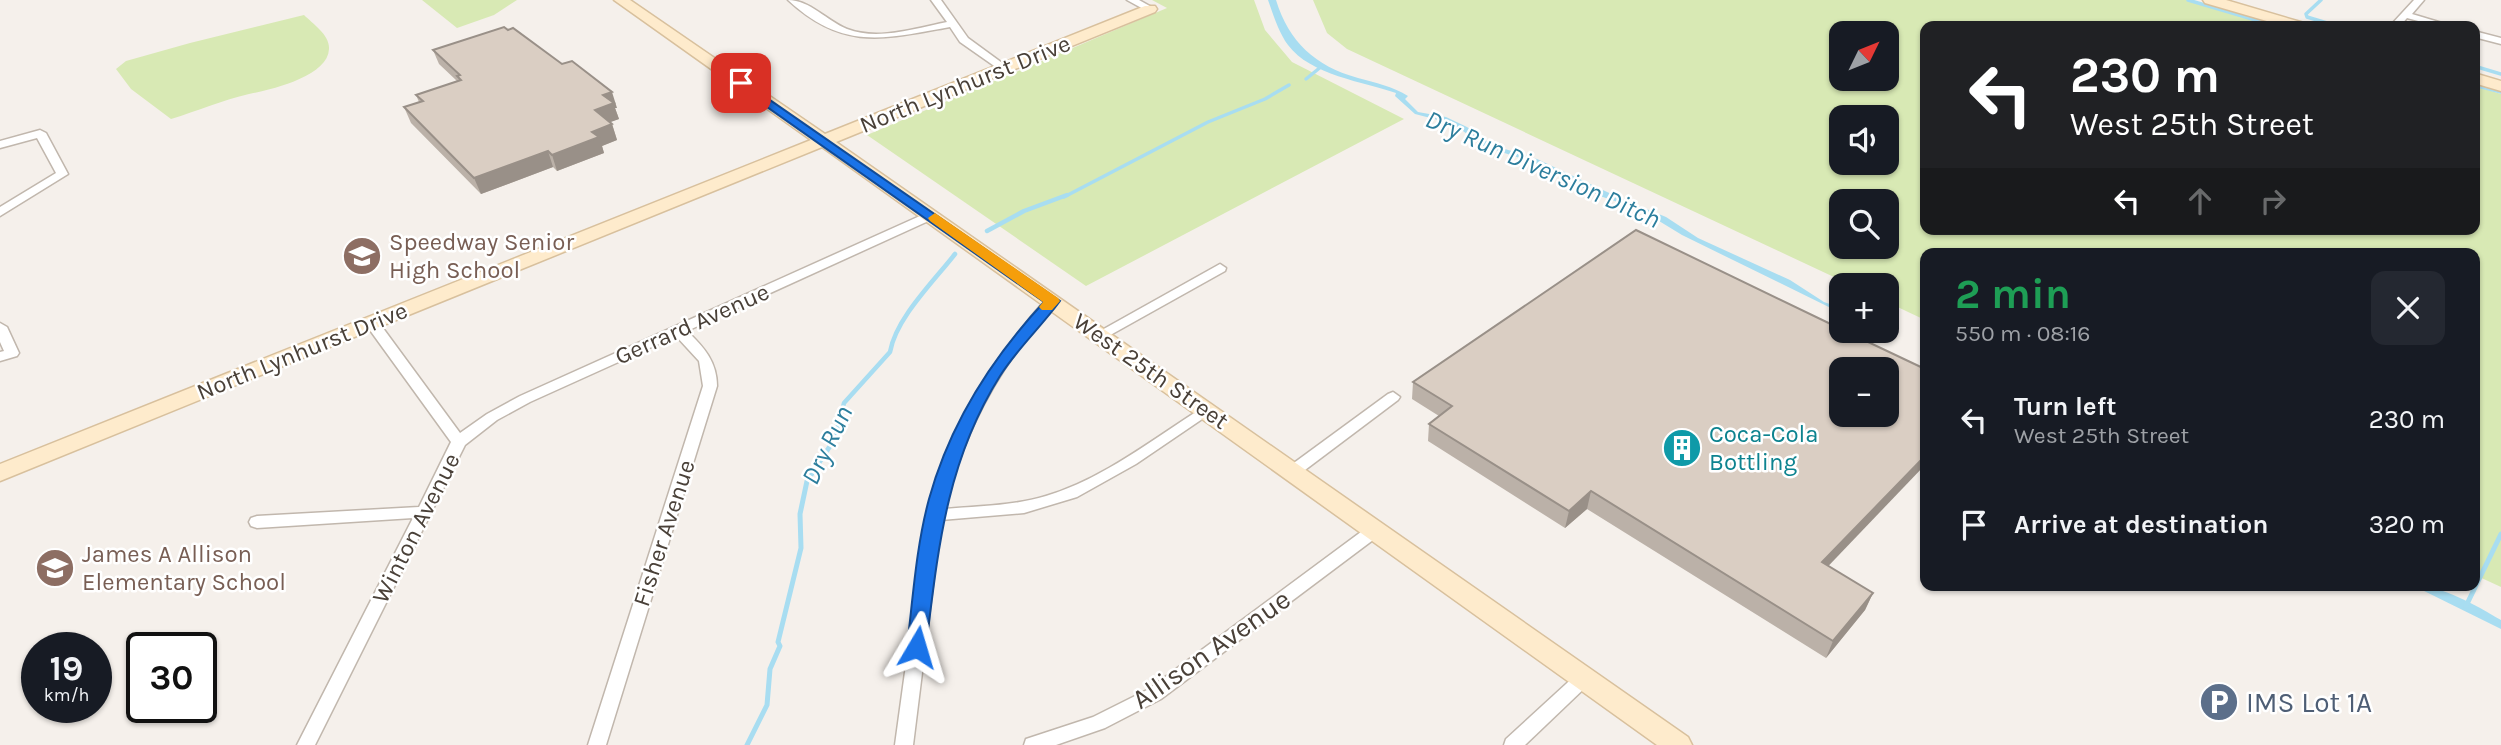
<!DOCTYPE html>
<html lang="en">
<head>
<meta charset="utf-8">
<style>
  body { margin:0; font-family:Karla,sans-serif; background:#242831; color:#f1f3f6; height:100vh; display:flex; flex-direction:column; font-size:26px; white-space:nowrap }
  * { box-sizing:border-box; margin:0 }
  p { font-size:23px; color:#9ea1a6 }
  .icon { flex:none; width:38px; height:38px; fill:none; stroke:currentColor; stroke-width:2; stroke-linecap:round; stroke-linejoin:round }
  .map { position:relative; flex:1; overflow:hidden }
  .panel { position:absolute; left:1920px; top:248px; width:560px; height:343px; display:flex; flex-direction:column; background:#171b24; border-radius:14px; box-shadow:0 2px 5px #0004 }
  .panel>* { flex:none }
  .guide { position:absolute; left:1920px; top:21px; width:560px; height:214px; border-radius:14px; box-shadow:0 2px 5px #0004; background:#202124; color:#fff; overflow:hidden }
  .needle { width:46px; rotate:47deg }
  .buttons { position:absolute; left:1829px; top:21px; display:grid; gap:14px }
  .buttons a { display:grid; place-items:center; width:70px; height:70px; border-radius:14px; background:#171b24; box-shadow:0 2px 5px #0004; font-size:35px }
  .speed { position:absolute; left:21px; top:632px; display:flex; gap:14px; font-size:35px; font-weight:700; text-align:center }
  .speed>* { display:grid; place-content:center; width:91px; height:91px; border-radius:50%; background:#171b24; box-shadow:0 2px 5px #0004; line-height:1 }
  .speed small { font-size:18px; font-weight:400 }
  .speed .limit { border:4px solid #111; border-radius:10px; background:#fff; color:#111 }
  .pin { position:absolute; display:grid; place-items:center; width:60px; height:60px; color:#fff; margin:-30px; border-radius:14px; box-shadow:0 4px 10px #0006 }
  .me { position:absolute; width:77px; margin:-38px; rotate:7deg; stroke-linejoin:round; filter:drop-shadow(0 0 5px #0008) }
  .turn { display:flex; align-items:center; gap:24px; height:147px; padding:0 35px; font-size:32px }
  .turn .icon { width:91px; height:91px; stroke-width:2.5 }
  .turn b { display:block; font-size:49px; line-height:60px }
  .lanes { display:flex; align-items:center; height:66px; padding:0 35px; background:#0003; justify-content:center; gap:35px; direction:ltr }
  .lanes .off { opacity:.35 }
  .round { display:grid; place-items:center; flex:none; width:74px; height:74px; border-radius:14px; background:#242831 }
  .summary { display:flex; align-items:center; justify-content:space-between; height:119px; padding:0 35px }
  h1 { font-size:42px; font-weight:700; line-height:52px; color:#1e9e55 }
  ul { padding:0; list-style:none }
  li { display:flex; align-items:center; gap:21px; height:105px; padding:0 35px }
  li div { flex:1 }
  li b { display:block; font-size:26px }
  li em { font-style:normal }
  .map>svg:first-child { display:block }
</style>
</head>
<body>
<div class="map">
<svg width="2501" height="745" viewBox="0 0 2501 745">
  <rect width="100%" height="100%" fill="#f5f0eb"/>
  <g fill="#d8e9b4" fill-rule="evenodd">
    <path d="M422 0H517L494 15 457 28Z"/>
    <path d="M1152 0H1254L1265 30 1292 62 1404 119 1086 286 867 135 1167 8Z"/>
    <path d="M1313 0H2187L2275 26H1925V229H2474L2475 86 2501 94V587L2475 575 2474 254H1925V320L1887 302 1886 285H1851L1347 49 1327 33ZM1841 33H1886V79H1841ZM1886 117V163H1841V117ZM1886 201V247H1841V201Z"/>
    <path d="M304 15C313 24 330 35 329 49 328 77 269 90 249 94 223 100 197 111 171 119L131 89 116 69 126 61 190 43Z"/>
  </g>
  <g fill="#a8ddf1">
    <path d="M1268 0H1276C1289 42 1315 66 1358 78 1376 83 1392 86 1408 96L1405 99 1418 112 1446 117 1467 127 1492 145 1537 159 1622 199 1666 217 1698 238 1790 280 1824 302 1841 308V313L1682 235 1641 210 1600 196 1526 160 1483 146 1463 131 1442 121 1415 114 1395 96 1396 93C1364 82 1310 75 1288 45 1279 33 1273 14 1268 0Z"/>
    <path d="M2414 586C2444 586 2475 605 2501 620V629Z"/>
  </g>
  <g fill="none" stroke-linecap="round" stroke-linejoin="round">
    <g stroke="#a8ddf1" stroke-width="3.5">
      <path d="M2188 0 2276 26"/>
      <path d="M2321 0 2306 14 2307 17 2337 26"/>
      <path d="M2474 66 2501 74"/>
      <path d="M1306 79 1322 66"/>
      <path d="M2474 85 2501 92"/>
      <path d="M1064 197 1208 122 1265 99 1289 85"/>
    </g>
    <g stroke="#a8ddf1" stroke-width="4.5">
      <path d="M987 231 1024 211 1067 195"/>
      <path d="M834 441 844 403 890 352C896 318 934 281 955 254"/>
    </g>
    <g stroke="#a8ddf1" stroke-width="5">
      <path d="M2466 606 2501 534"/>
      <path d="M747 745 767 705 770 669 780 646 778 642 801 548 800 514 807 481 834 440"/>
    </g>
    <g stroke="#c1b7ad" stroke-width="3">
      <g id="street">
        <path d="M788 0C810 0 827 21 847 29 878 41 916 28 947 22L931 0H941L968 38 1009 68 1008 70H1000L960 42 950 27C884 39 843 51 788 0Z"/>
        <path d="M1127 0H1139L1155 9 1147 11Z"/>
        <path d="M2414 0H2424L2412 14 2452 26H2437L2407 18 2400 26H2390Z"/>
        <path d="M2474 31 2501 38V44L2474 37Z"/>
        <path d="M40 130 46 133 68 174 0 216V207L56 173 37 138 0 148V141Z"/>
        <path d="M931 211 935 212 937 215 935 218 687 331C704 347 717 362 717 386L606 745H588L703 386 699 361 676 336 530 402 497 420 465 445 315 745H297L413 518 257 528 251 526 249 522 251 518 257 516 419 507 451 442 367 326 365 323 367 320H377L460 433 487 414 520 396Z"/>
        <path d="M1220 264 1226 268 1225 271 1105 338 1100 339 1093 335Z"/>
        <path d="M1052 297 1059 301C1047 317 1032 331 1020 347 984 395 959 451 944 509 978 506 1013 506 1046 496 1103 479 1153 439 1202 408H1212L1214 411 1136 464 1077 497 1024 513 941 520 913 745H895C902 694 909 643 916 592 920 561 922 529 931 498 953 422 995 357 1047 298Z"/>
        <path d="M0 323 7 327 19 353 17 356 0 361V352L4 351 0 342Z"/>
        <path d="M1393 392 1400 397 1398 400 1297 476H1287L1284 472 1287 468 1388 394Z"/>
        <path d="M1375 524 1381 526 1383 530 1381 534 1161 699 1105 728 1056 745H1024L1026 739 1093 717 1149 689 1369 526Z"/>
        <path d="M1584 671 1590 673 1593 678 1590 683 1525 745H1504L1506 739 1578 673Z"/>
      </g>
    </g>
    <g stroke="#d8c09d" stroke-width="3">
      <g id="secondary">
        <path d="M614 0H630L825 134 1145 6H1155L1157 9 1155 12 836 142 1688 737 1692 745H1657L822 147 0 481V464L811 140Z"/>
        <path d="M2203 0H2226L2304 23 2306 26H2284L2205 3Z"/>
        <path d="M2474 73 2501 81V91L2474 83Z"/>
      </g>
    </g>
    <use href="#street" fill="#fff" fill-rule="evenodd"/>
    <use href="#secondary" fill="#feebcc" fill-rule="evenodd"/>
  </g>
  <g fill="#bbb1a8">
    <path d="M433 50 617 108H615L619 119 609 122 612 124 617 140 602 146 604 153 557 171 553 167 481 194 411 123 404 107 419 102 416 95 457 81 439 64Z"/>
    <path d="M1413 382 1828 566 1873 593 1865 610 1826 658 1587 509 1565 528 1428 441 1429 424 1439 416 1412 399Z"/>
  </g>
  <g fill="#999088">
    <path d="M612 92 617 108H615L619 119 600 126 595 110 603 95Z"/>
    <path d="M612 124 617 140 602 146 604 153 557 171 552 155 592 132Z"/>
    <path d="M548 151 553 167 481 194 474 178Z"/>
    <path d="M1925 456V465L1815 580 1822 562Z"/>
    <path d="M1591 491 1587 509 1565 528 1569 511Z"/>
    <path d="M1873 593 1865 610 1826 658 1833 641Z"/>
  </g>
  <g fill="#dacec3" stroke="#999088" stroke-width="2" fill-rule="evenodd">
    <path d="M504 27 508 30 513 28 562 64 572 61 612 92 603 95 614 103 595 110 612 124 592 132 599 137 552 155 548 151 474 178 404 107 423 101 416 95 461 80 457 76 460 75 433 50Z"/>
    <path d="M1636 230 1841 329V331H1845L1925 369V456L1822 562 1873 593 1833 641 1591 491 1569 511 1429 424 1452 406 1413 382ZM1841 369H1886V415H1841Z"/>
  </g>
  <path fill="#1a73e8" stroke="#114b97" stroke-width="2" d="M741 80 1060 301C1041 327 1017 349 1000 376 946 462 938 550 926 647L924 653 917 655 910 653 907 647C913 598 916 547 929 499 950 423 991 359 1044 302L737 86V81Z"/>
  <path fill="#f59e0b" d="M935 213 1058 298 1060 301 1052 310H1042L1039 307 1043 302 930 221 928 218Z"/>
  <defs>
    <g id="school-disc" transform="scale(2.0125)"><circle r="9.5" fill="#8d6e63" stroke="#fff"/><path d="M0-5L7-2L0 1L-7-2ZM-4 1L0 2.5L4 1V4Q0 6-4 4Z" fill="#fff"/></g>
    <g id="building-disc" transform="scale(2.0125)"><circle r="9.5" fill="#0f9aa8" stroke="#fff"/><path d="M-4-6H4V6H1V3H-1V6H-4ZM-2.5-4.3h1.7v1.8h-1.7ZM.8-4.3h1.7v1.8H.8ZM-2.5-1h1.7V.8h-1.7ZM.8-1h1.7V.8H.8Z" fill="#fff"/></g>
    <g id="parking-disc" transform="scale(2.0125)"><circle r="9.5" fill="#5c6f8a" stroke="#fff"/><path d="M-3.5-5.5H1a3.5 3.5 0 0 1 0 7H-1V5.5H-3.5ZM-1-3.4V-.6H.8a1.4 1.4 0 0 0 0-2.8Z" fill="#fff"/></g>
  </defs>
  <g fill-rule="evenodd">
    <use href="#school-disc" x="362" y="256"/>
    <use href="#building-disc" x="1682" y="448"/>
    <use href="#school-disc" x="55" y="568"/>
    <use href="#parking-disc" x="2219" y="702"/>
  </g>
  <g text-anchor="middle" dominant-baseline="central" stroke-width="5" stroke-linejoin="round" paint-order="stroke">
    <g font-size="24" fill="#494038" stroke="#fff">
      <text transform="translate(965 84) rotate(-22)">North Lynhurst Drive</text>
      <text transform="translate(692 324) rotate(-24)">Gerrard Avenue</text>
      <text transform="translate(302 351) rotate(-22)">North Lynhurst Drive</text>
      <text transform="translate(1151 371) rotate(35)">West 25th Street</text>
      <text transform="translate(416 528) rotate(-63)">Winton Avenue</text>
      <text transform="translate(664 533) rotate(-72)">Fisher Avenue</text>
    </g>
    <g font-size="24" fill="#785e54" stroke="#fff" text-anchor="start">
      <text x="389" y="242">Speedway Senior<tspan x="389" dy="28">High School</tspan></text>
      <text x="82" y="554">James A Allison<tspan x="82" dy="28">Elementary School</tspan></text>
    </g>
    <g font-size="24" fill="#0d838f" stroke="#fff" text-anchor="start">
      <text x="1709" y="434">Coca-Cola<tspan x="1709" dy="28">Bottling</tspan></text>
    </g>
    <g font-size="26" font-style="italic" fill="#2c7e9d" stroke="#fff">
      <text transform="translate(1543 169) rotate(24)">Dry Run Diversion Ditch</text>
      <text transform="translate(827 445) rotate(-64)">Dry Run</text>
    </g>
    <g font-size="28" fill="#494038" stroke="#fff">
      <text transform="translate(1211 649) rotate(-35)">Allison Avenue</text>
    </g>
    <g font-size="28" fill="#4e5e75" stroke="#fff" text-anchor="start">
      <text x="2246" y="702">IMS Lot 1A</text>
    </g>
  </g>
</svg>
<div class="buttons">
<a><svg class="needle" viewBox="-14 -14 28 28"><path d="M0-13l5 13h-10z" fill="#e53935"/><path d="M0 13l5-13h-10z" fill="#9ea1a6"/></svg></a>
<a><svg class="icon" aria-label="sound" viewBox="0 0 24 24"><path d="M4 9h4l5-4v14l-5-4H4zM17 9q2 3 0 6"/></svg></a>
<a><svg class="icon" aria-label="search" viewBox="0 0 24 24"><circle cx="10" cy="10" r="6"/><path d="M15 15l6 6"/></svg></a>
<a>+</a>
<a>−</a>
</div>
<div class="speed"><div>19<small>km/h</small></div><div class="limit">30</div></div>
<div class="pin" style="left:741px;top:83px;background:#d93025"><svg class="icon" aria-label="arrive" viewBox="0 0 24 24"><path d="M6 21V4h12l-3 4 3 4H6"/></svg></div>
<svg class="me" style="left:917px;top:647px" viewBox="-20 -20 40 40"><path d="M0-17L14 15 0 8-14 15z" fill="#1a73e8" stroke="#fff" stroke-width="4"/></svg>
<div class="guide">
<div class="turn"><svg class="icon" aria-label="left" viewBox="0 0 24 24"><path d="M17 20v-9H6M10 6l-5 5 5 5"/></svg><div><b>230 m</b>West 25th Street</div></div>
<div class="lanes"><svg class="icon" aria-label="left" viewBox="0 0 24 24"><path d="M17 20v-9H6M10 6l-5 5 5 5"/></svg><svg class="icon off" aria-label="ahead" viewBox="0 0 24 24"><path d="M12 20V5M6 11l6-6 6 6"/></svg><svg class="icon off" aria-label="right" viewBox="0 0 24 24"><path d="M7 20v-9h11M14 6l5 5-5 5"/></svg></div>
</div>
<section class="panel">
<div class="summary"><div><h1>2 min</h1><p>550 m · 08:16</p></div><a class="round"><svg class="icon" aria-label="close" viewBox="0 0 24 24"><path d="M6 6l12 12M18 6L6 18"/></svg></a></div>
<ul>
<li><svg class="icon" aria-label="left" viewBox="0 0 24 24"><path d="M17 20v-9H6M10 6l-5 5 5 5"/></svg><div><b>Turn left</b><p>West 25th Street</p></div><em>230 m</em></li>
<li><svg class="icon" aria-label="arrive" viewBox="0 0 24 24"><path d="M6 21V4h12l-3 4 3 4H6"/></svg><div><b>Arrive at destination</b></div><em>320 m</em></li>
</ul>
</section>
</div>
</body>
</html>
